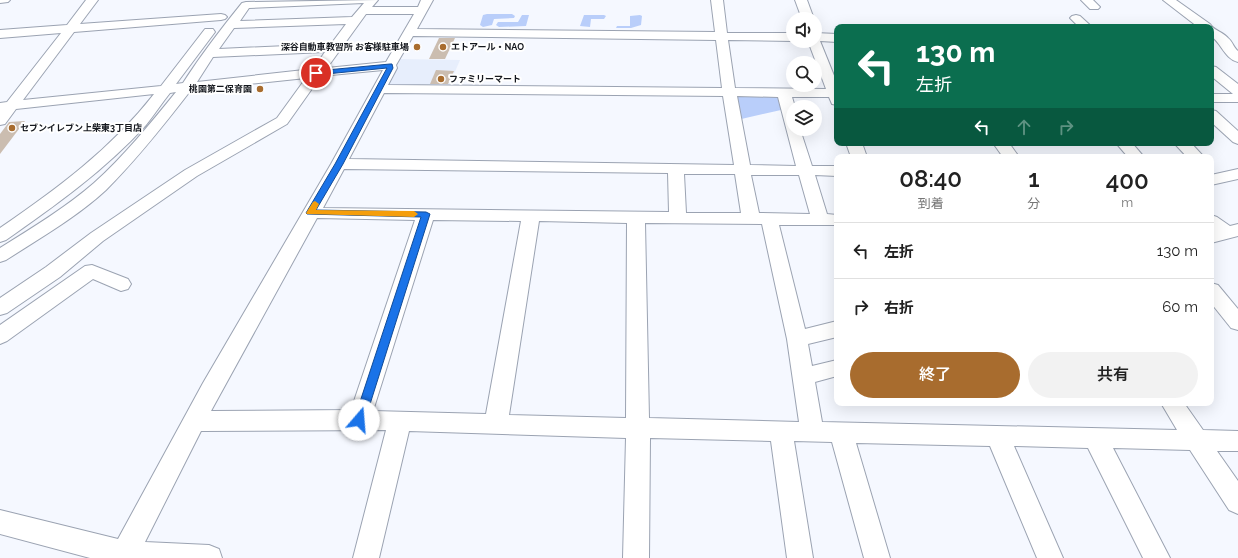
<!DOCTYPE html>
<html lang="ja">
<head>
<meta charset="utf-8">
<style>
  body { margin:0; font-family:Raleway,"Noto Sans JP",sans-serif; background:#f2f2f2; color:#222; height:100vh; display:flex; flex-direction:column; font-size:15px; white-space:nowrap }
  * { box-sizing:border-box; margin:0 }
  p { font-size:13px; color:#767676 }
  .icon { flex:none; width:22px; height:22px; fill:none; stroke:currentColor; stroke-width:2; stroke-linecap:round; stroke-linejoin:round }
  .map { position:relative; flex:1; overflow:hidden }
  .side { position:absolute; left:834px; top:154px; width:380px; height:252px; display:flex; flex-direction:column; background:#fff; border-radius:8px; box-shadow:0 4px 16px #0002 }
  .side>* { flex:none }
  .banner { position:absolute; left:834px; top:24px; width:380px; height:122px; border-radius:8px; box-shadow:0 4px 16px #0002; background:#0b6e4f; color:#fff; overflow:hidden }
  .fabs { position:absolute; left:786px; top:12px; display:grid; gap:8px }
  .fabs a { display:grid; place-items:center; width:36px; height:36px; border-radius:50%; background:#fff; box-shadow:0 4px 16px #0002; font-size:20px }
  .pin { position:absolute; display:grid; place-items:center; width:34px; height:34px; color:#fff; margin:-17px; border:2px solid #fff; border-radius:50%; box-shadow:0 1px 4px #0007 }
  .me { position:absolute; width:44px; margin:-22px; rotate:18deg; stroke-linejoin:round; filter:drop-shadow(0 0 3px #0008) }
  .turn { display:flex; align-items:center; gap:14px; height:84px; padding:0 16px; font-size:18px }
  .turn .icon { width:52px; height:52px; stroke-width:2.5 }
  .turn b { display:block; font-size:28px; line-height:34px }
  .lanes { display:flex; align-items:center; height:38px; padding:0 16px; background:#0003; justify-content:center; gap:20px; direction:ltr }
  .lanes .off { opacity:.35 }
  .eta { display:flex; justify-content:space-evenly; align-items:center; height:68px; text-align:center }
  .eta b { font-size:24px; font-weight:600; line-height:28px }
  .cta { display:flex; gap:8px; margin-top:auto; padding:8px 16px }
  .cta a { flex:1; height:46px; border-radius:24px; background:#a86c2e; color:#fff; font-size:16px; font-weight:600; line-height:46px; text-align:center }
  .cta a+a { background:#f2f2f2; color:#222 }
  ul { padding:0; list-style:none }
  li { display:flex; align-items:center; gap:12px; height:56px; padding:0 16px; border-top:1px solid #e0e0e0 }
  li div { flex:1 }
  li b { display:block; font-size:15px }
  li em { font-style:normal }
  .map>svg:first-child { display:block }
</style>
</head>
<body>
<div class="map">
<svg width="1238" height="558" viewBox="0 0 1238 558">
  <rect width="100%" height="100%" fill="#f5f8ff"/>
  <path fill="#e7eefc" d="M399 59 460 60 448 88 384 86Z"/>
  <g fill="#b9cefa">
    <path d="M487 14H512L515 16 514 18 494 19 492 25 483 27 480 25 483 15Z"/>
    <path d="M522 15H529L526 26 499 27 496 25 498 22H518Z"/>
    <path d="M584 15H604L606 16 604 19H591L590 27 580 26Z"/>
    <path d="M640 15 642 16 641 25 631 28H616L617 26H630V16Z"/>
    <path d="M732 96H778L781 110 737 120Z"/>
  </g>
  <g fill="#cbbdb0">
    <path d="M439 38H455L445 59H429Z"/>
    <path d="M436 70 454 71 448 84H430Z"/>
    <path d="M25 121 0 154V134L9 122Z"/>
  </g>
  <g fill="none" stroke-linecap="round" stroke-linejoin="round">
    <g stroke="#9ba3b2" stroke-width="2">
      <g id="minor">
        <path d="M0 0H10L8 2 0 3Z"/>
        <path d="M86 0H98L80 24 221 14 225 15 227 17 225 19 221 20 74 32 23 100 161 86 205 29H213L215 32 176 84 183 83C201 55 221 29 242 3L246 2 378 0 372 7H418L421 0H433L417 29 715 32 711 0H723L727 33H793V41L728 40 735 88 826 89 808 41H815V33L837 34V42L820 41 837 83V105L832 104 829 97H792L795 107H793V129H800L812 166H837V176L815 175 827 214 837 215V225H779L805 329 837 321V337L808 344 812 366 837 360V376L815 382 822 422 1177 430 1161 403H1184L1203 430 1238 431V451H1217L1238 481V514L1229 510 1190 450 1113 448 1170 558H1143L1088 448 1014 446 1063 558H1037L990 446 856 443 890 558H864L832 442 794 441 813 558H787L771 441 650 438 649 558H623L626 438 409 431 379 558H353L386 430 201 431 145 542 209 545 219 549 222 558H90L0 534V510L118 539 203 383 331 164 383 70 321 76 287 124 197 176 103 241 60 277 7 313 0 315V298L46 267 91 233 185 170 277 118 306 78 191 90C164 125 137 159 106 190 77 217 40 238 6 260L0 262V248C32 228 65 208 94 183 124 156 150 124 176 92L170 93C162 103 154 115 146 125 105 170 56 205 6 240L0 242V228C57 189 111 149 154 94L16 109 5 124 0 125V103L7 102 61 33 0 38V30L67 25ZM364 3 352 17 240 21 249 8ZM366 14H414L386 62 327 68ZM346 24 331 44 219 49 234 28ZM413 36 716 40 722 88 388 85 397 68 396 65ZM325 52 313 69 197 82 213 57ZM384 93 723 96 734 165 349 159ZM737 96 778 97 796 166 750 165ZM344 169 668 173 669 212 323 208ZM684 174H735L741 213H686ZM751 175H799L810 214 759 213ZM317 218 415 220 351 410 211 411ZM433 220 521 221 486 414 373 411ZM539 221 627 223 626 418 509 415ZM645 223 762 224 787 339 799 422 649 418Z"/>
        <path d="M795 0H807L814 19H802Z"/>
        <path d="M1081 0H1093L1100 7 1098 9H1090Z"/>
        <path d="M1163 0H1176L1210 24C1213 30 1223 32 1228 38 1233 42 1233 47 1238 51V62C1225 59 1222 44 1211 36V27H1198Z"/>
        <path d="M1076 15 1080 16 1092 27H1079L1070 18 1072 16Z"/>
        <path d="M1211 66 1216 67 1238 84V102H1211V94H1233L1211 76Z"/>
        <path d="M1211 110 1216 111 1238 131V144L1233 142 1211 122Z"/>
        <path d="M846 143H862L867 157H851Z"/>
        <path d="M993 143H1009L1019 157H1003Z"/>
        <path d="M1116 143H1132L1144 157H1128Z"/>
        <path d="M1174 143H1191L1204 157H1187Z"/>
        <path d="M1238 169V179L1211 185V175Z"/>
        <path d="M1211 215 1217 217 1230 226 1238 224V236L1211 243V231H1213L1211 229Z"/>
        <path d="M92 265 128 279 131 284 128 289 121 291 93 279 7 341 0 344V325L85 266Z"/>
        <path d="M1211 283 1218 285 1238 309V330L1231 328 1211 303Z"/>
      </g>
    </g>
    <use href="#minor" fill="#fff" fill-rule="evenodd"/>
  </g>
  <path fill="#1a73e8" stroke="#114b97" d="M390 64H392L393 68 343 164 316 210 426 212 430 214 365 420 363 423 359 424 355 423 354 420 421 217 307 214 306 213 335 164 387 68 316 75 313 73 316 71Z"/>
  <path fill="#f59e0b" d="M315 201 319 204 316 210 414 211 418 214 414 217 307 214 306 213 313 202Z"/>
  <g fill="#a86c2e" stroke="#fff" stroke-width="1.5">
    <circle cx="417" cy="47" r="4"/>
    <circle cx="443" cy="47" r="4"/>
    <circle cx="441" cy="79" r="4"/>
    <circle cx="260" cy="89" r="4"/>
    <circle cx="12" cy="128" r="4"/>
  </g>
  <g text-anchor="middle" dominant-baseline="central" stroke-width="4" stroke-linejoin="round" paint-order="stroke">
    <g font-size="9" font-weight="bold" fill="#15181e" stroke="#fff" text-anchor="start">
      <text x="409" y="47" text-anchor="end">深谷自動車教習所 お客様駐車場</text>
      <text x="451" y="47">エトアール・NAO</text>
      <text x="449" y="79">ファミリーマート</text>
      <text x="252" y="89" text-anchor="end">桃園第二保育園</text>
      <text x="20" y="128">セブンイレブン上柴東3丁目店</text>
    </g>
  </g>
</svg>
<div class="fabs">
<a><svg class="icon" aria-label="sound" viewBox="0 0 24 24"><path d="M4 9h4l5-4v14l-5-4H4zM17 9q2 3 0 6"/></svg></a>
<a><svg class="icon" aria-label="search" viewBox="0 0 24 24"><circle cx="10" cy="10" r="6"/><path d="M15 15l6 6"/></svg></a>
<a><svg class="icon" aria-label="layers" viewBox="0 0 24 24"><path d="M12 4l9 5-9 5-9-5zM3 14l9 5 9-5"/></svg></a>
</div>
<div class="pin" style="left:316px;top:73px;background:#d93025"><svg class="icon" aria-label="arrive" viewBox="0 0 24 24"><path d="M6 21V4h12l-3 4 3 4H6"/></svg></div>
<svg class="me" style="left:359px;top:420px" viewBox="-20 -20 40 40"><circle r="19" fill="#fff"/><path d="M0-13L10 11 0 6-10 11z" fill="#1a73e8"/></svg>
<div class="banner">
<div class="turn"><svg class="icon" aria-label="left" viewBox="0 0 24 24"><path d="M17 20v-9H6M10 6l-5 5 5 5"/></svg><div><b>130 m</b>左折</div></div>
<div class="lanes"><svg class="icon" aria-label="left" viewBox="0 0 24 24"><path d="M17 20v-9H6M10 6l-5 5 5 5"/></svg><svg class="icon off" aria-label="ahead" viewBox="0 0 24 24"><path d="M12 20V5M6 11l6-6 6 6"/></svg><svg class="icon off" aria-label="right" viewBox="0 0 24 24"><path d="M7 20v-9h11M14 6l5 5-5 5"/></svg></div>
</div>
<section class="side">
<div class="eta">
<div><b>08:40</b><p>到着</p></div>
<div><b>1</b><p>分</p></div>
<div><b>400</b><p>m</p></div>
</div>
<ul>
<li><svg class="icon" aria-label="left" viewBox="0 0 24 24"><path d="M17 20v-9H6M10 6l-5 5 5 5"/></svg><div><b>左折</b></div><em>130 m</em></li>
<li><svg class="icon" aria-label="right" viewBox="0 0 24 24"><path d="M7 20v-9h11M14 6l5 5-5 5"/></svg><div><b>右折</b></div><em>60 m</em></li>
</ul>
<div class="cta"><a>終了</a><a>共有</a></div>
</section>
</div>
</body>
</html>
